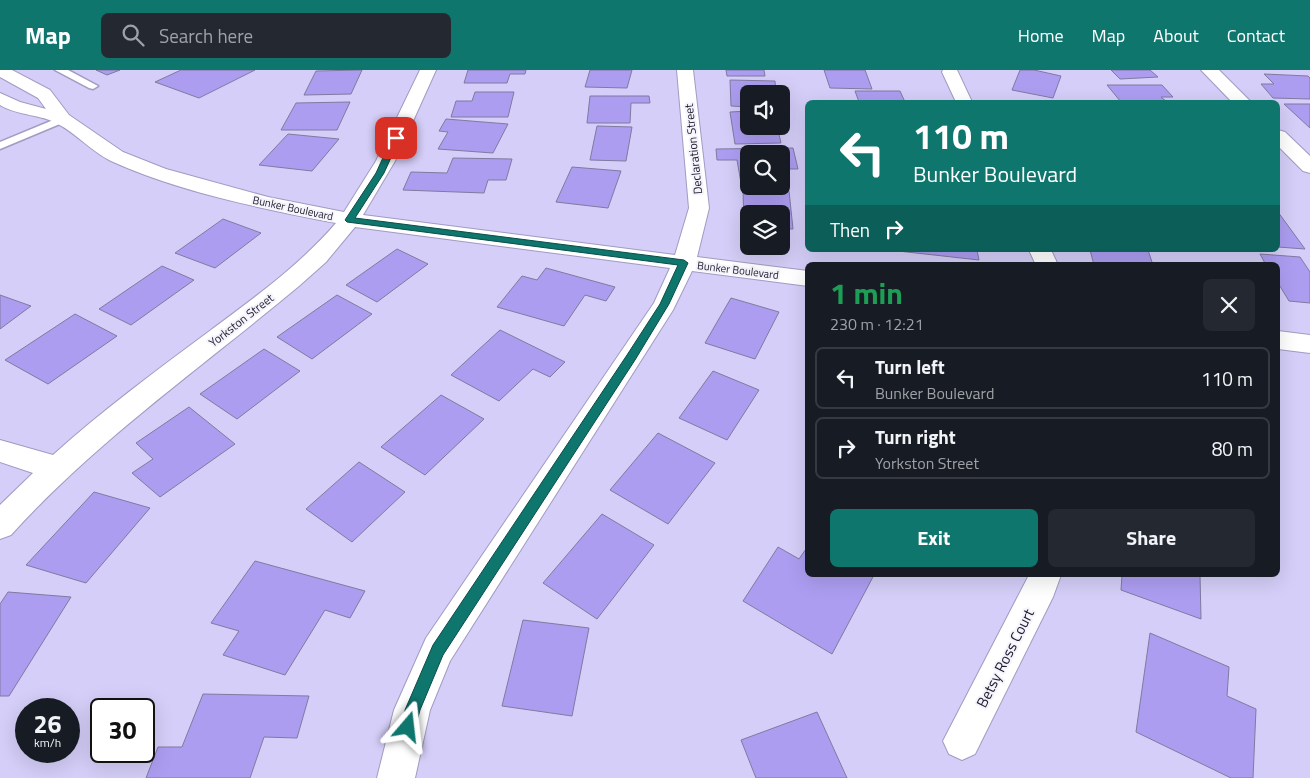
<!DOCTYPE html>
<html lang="en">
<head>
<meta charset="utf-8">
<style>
  body { margin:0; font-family:"Titillium Web",sans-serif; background:#242831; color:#f1f3f6; height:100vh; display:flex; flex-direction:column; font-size:19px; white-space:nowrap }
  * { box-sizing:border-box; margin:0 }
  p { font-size:16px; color:#9ea1a6 }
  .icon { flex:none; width:28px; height:28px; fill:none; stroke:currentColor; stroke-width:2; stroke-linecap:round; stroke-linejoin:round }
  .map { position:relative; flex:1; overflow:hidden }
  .panel { position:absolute; left:805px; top:192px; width:475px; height:315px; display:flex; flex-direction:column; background:#171b24; border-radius:8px; box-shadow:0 5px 20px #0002 }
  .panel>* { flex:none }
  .top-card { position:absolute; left:805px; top:30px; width:475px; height:152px; border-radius:8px; box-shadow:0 5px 20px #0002; background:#0f766e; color:#fff; overflow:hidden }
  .buttons { position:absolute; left:740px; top:15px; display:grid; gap:10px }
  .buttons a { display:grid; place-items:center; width:50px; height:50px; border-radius:8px; background:#171b24; box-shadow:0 5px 20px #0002; font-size:25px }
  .speed { position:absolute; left:15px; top:628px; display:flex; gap:10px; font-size:25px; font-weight:700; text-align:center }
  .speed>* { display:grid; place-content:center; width:65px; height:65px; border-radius:50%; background:#171b24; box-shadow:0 5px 20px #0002; line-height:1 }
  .speed small { font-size:12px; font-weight:400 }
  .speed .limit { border:2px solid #111; border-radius:8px; background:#fff; color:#111 }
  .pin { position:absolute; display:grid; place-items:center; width:42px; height:42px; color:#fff; margin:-21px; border-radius:10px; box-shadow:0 2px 8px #0006 }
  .me { position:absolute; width:55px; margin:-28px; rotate:17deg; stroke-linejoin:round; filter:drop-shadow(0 0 4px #0008) }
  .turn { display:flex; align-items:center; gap:18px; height:105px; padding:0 25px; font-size:22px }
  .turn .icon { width:65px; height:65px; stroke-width:2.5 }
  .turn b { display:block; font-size:35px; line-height:42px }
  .then { display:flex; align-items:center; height:48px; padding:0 25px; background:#0003; gap:10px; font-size:19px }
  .round { display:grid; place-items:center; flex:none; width:52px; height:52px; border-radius:8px; background:#242831 }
  .headline { display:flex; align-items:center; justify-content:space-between; height:85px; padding:0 25px }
  h1 { font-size:30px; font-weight:700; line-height:38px; color:#1e9e55 }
  .primary-button { display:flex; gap:10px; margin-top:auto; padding:10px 25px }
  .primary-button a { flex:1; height:58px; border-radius:8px; background:#0f766e; color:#fff; font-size:20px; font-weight:700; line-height:58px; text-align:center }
  .primary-button a+a { background:#242831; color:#f1f3f6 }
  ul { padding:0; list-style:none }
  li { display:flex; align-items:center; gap:15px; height:62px; margin:0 10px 8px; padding:0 15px; border:2px solid #363941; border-radius:8px }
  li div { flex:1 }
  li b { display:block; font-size:19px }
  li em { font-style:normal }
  header { display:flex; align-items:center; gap:30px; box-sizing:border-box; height:70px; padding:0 25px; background:#0f766e; color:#fff }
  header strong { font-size:24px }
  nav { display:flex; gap:28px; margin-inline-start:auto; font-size:18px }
  .search { width:350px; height:45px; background:#242831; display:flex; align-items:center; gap:12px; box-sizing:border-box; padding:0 18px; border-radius:8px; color:#9ea1a6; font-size:19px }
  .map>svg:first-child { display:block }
</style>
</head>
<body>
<header>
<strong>Map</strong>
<div class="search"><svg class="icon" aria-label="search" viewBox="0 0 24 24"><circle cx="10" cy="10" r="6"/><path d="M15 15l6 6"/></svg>Search here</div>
<nav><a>Home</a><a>Map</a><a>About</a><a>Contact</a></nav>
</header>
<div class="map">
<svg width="1310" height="708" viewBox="0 0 1310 708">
  <rect width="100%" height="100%" fill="#d4cef8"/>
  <g fill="#ad9df1" stroke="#807aa0">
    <path d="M96 0H120L107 5Z"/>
    <path d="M181 0H255L199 28 155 12Z"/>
    <path d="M362 0 351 24 304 25 316 1Z"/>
    <path d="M468 0H526L525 4H510L507 13H464Z"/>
    <path d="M590 0H632L627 18 585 17Z"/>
    <path d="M726 0H764L765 6H727Z"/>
    <path d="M824 0H865L872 19 830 18Z"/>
    <path d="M1020 0H1034L1061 6 1053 28 1012 20Z"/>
    <path d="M1111 0H1150L1158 7 1120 9Z"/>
    <path d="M1264 4 1308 6 1310 8V29L1273 28 1261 14H1274Z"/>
    <path d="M730 10 775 11 776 24H749V37L731 36Z"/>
    <path d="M1107 15H1162L1173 27H1161L1167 32H1121Z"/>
    <path d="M855 21H900L905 32H859Z"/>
    <path d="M475 22H514L508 47H451L456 31H472Z"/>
    <path d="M590 26H649L650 33H631L630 53H587Z"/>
    <path d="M350 32 337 60H281L296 33Z"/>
    <path d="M1284 34H1310V58Z"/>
    <path d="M749 41V56H777L781 73 735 74 730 42Z"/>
    <path d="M446 49 508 54 493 83 438 79 448 62 439 61Z"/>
    <path d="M597 56 632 57 626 91 590 90Z"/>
    <path d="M288 64 339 69 312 101 259 95Z"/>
    <path d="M793 78 798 99H781V84H749V113H741L737 90H717L716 79Z"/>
    <path d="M453 88 512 89 506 110H488L484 123 403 120 411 102 447 103Z"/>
    <path d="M572 97 621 101 608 138 556 132Z"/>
    <path d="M743 120 789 121 793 159H781V144H749V158L744 157Z"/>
    <path d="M1278 142 1305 179 1278 177Z"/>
    <path d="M223 149 261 163 215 198 175 183Z"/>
    <path d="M397 179 428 194 377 232 346 215Z"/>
    <path d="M889 180H977L979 190Z"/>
    <path d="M1090 180H1148L1153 195H1094Z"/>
    <path d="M1260 184 1300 187 1310 202V233L1289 231 1278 213V195H1266Z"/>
    <path d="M162 196 194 210 131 255 99 239Z"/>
    <path d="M546 198 615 217 606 231 585 225 564 256 497 237 522 206 537 210Z"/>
    <path d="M0 225 31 236 0 259Z"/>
    <path d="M337 225 372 244 312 289 277 267Z"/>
    <path d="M731 228 779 242 755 289 705 273Z"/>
    <path d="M75 244 117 266 48 314 5 290Z"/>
    <path d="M500 260 565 292 550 307 533 299 499 331 451 305Z"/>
    <path d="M264 279 300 301 237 349 200 324Z"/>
    <path d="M713 301 759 320 727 370 679 348Z"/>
    <path d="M441 325 484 349 425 405 381 377Z"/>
    <path d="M189 337 235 374 160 427 132 403 153 389 136 373Z"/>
    <path d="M658 363 715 393 668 454 610 420Z"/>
    <path d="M359 392 405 422 352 472 306 439Z"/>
    <path d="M94 422 150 438 86 513 26 495Z"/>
    <path d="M602 444 654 475 597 549 543 513Z"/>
    <path d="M808 476V505H874L832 584 743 531 778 477 799 489Z"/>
    <path d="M255 491 365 521 350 548 325 540 285 605 223 585 239 561 211 553Z"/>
    <path d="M1122 505H1200L1201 549 1121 520Z"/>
    <path d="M8 522 71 527 9 626H0V534Z"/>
    <path d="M523 550 589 558 572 646 502 636Z"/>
    <path d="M1150 563 1229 597 1227 626 1256 639 1253 708H1231L1136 662Z"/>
    <path d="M203 624 309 626 297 668 264 667 250 708H146L158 677H182Z"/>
    <path d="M817 642 847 708H756L741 670Z"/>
  </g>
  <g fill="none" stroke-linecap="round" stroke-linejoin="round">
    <g stroke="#a19bc2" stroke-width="3">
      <g id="service">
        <path d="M55 0H68L98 16 93 19 89 18Z"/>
        <path d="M63 46 68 49 67 51 0 79V72Z"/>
      </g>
    </g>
    <g stroke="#a19bc2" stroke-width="2">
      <g id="minor">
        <path d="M0 0H12L50 20 69 45 123 82 166 99 268 127 344 142 376 91 420 0H436L395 91 363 145 675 185 689 138 677 0H693L709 138 697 187 808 201V216L692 201 673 240 450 591 430 640 415 708H377L394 640 426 568 654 233 670 198 355 157 326 192 299 216C201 298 97 370 11 465L0 469V435L33 403 0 392V370L53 385C103 340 157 300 211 260 255 227 300 195 336 153 263 139 179 122 111 91 92 82 77 64 58 54 41 44 18 46 0 35V23L20 32 46 39 38 28 0 7Z"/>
        <path d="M943 0H957L972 32H956L942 2Z"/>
        <path d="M1201 0H1219L1251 32H1232Z"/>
        <path d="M1278 60 1285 62 1310 86V103L1303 101 1278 76Z"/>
        <path d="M1029 180H1051L1058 195H1036Z"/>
        <path d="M1278 261 1310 265V283L1278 279Z"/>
        <path d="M1029 505H1061L1053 527 975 684 962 690 949 684 943 671Z"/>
      </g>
    </g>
    <use href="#service" fill="#fff" fill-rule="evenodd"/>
    <use href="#minor" fill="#fff" fill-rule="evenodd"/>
  </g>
  <path fill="#0f766e" stroke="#0a4d48" d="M396 66 400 68 384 103 355 148 684 190 688 193 669 234 635 290 443 585 420 640 414 662 408 664 403 662 401 657 405 640 433 575 627 285 660 234 678 195 347 152 345 150 376 103 392 68Z"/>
  <g text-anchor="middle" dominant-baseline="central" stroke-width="4" stroke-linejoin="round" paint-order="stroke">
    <g font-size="11" fill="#1f1d2c" stroke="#f5f4fc">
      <text transform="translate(293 138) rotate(12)">Bunker Boulevard</text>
      <text transform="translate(738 200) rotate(7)">Bunker Boulevard</text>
    </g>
    <g font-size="12" fill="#1f1d2c" stroke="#f5f4fc">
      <text transform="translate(693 79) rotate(-96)">Declaration Street</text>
      <text transform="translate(241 250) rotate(-38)">Yorkston Street</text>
    </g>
    <g font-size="15" fill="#1f1d2c" stroke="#f5f4fc">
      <text transform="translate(1005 588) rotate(-63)">Betsy Ross Court</text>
    </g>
  </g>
</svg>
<div class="buttons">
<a><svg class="icon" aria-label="sound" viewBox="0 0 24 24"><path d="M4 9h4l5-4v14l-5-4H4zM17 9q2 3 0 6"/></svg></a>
<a><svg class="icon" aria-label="search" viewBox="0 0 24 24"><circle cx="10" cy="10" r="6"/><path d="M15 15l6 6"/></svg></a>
<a><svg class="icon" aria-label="layers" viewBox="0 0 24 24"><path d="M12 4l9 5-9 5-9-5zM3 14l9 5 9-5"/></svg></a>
</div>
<div class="speed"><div>26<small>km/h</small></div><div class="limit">30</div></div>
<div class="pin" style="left:396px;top:68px;background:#d93025"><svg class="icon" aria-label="arrive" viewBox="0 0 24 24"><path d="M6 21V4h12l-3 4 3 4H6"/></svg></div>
<svg class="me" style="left:408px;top:657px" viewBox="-20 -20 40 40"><path d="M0-17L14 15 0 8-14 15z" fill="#0f766e" stroke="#fff" stroke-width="4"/></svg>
<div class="top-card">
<div class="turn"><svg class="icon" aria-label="left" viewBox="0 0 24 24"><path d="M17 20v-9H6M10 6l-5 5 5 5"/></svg><div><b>110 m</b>Bunker Boulevard</div></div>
<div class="then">Then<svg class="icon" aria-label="right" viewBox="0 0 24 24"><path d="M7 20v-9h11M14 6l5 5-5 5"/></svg></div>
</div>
<section class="panel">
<div class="headline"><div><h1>1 min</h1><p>230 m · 12:21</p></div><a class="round"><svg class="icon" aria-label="close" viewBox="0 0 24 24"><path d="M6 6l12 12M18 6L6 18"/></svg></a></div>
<ul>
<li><svg class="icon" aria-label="left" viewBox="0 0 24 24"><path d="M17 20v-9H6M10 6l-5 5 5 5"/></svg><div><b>Turn left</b><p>Bunker Boulevard</p></div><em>110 m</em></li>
<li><svg class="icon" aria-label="right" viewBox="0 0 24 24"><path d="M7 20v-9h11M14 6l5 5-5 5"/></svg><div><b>Turn right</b><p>Yorkston Street</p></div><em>80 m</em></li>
</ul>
<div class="primary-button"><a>Exit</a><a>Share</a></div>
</section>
</div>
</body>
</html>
